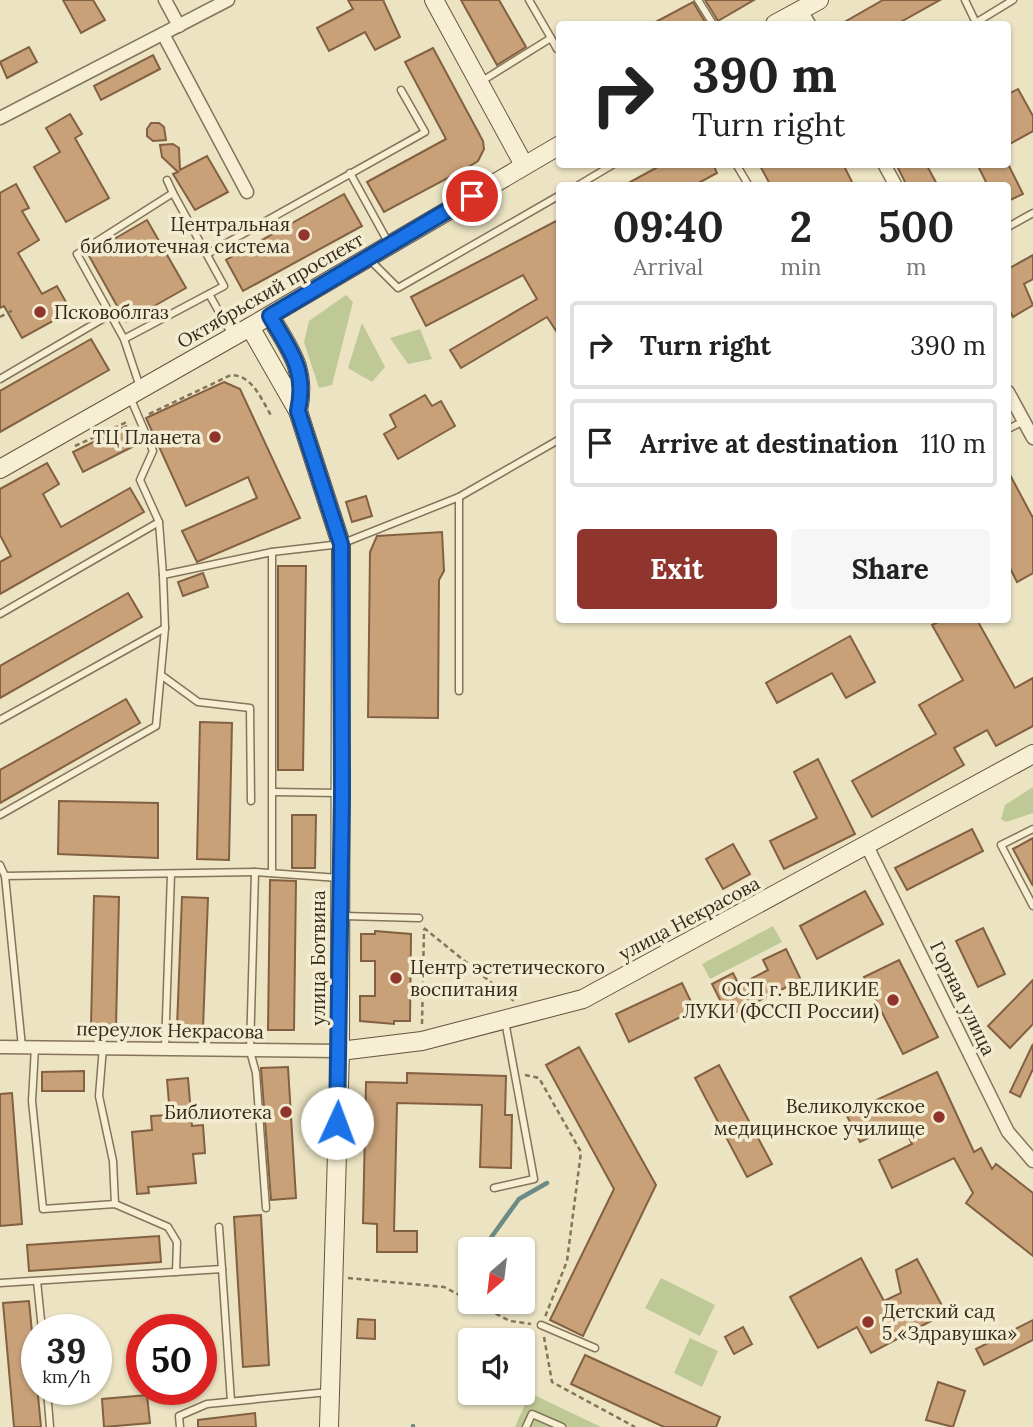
<!DOCTYPE html>
<html lang="en">
<head>
<meta charset="utf-8">
<style>
  body { margin:0; font-family:Lora,serif; background:#f6f6f6; color:#222; height:100vh; display:flex; flex-direction:column; font-size:26px; white-space:nowrap }
  * { box-sizing:border-box; margin:0 }
  p { font-size:23px; color:#767676 }
  .icon { flex:none; width:38px; height:38px; fill:none; stroke:currentColor; stroke-width:2; stroke-linecap:round; stroke-linejoin:round }
  .map { position:relative; flex:1; overflow:hidden }
  .side { position:absolute; left:556px; top:182px; width:455px; height:441px; display:flex; flex-direction:column; background:#fff; border-radius:7px; box-shadow:0 2px 5px #0004 }
  .side>* { flex:none }
  .top-card { position:absolute; left:556px; top:21px; width:455px; height:147px; border-radius:7px; box-shadow:0 2px 5px #0004; background:#fff; color:#222; overflow:hidden }
  .needle { width:46px; rotate:208deg }
  .buttons { position:absolute; left:458px; top:1237px; display:grid; gap:14px }
  .buttons a { display:grid; place-items:center; width:77px; height:77px; border-radius:7px; background:#fff; box-shadow:0 2px 5px #0004; font-size:35px }
  .speed { position:absolute; left:21px; top:1314px; display:flex; gap:14px; font-size:35px; font-weight:700; text-align:center }
  .speed>* { display:grid; place-content:center; width:91px; height:91px; border-radius:50%; background:#fff; box-shadow:0 2px 5px #0004; line-height:1 }
  .speed small { font-size:18px; font-weight:400 }
  .speed .limit { border:10px solid #d22; background:#fff; color:#111 }
  .pin { position:absolute; display:grid; place-items:center; width:60px; height:60px; color:#fff; margin:-30px; border:4px solid #fff; border-radius:50%; box-shadow:0 2px 7px #0007 }
  .me { position:absolute; width:77px; margin:-38px; rotate:2deg; stroke-linejoin:round; filter:drop-shadow(0 0 5px #0008) }
  .turn { display:flex; align-items:center; gap:24px; height:147px; padding:0 21px; font-size:32px }
  .turn .icon { width:91px; height:91px; stroke-width:2.5 }
  .turn b { display:block; font-size:49px; line-height:60px }
  .eta { display:flex; justify-content:space-evenly; align-items:center; height:119px; text-align:center }
  .eta b { font-size:42px; font-weight:700; line-height:49px }
  .primary-button { display:flex; gap:14px; margin-top:auto; padding:14px 21px }
  .primary-button a { flex:1; height:80px; border-radius:7px; background:#90352d; color:#fff; font-size:28px; font-weight:700; line-height:80px; text-align:center }
  .primary-button a+a { background:#f6f6f6; color:#222 }
  ul { padding:0; list-style:none }
  li { display:flex; align-items:center; gap:21px; height:88px; margin:0 14px 10px; padding:0 7px; border:4px solid #e0e0e0; border-radius:7px }
  li div { flex:1 }
  li b { display:block; font-size:26px }
  li em { font-style:normal }
  .map>svg:first-child { display:block }
</style>
</head>
<body>
<div class="map">
<svg width="1033" height="1427" viewBox="0 0 1033 1427">
  <rect width="100%" height="100%" fill="#ebe3c2"/>
  <g fill="#bec996">
    <path d="M346 295 353 302 332 385 319 388 304 342 309 321Z"/>
    <path d="M362 323 385 367 372 382 348 368Z"/>
    <path d="M420 329 432 359 408 364 390 338Z"/>
    <path d="M1033 787V813L1006 822 1001 819 1005 805Z"/>
    <path d="M773 926 782 942 710 979 702 964Z"/>
    <path d="M661 1278 715 1305 700 1336 645 1308Z"/>
    <path d="M690 1338 718 1351 702 1387 674 1373Z"/>
    <path d="M530 1393 601 1427H515Z"/>
  </g>
  <g fill="none" stroke-linecap="round" stroke-linejoin="round">
    <g stroke="#6c8b86" stroke-width="4.5">
      <path d="M482 1250 519 1199 547 1183"/>
      <path d="M469 1267 471 1265"/>
      <path d="M413 1427V1426"/>
    </g>
  </g>
  <g fill="#c8a179" stroke="#826041" stroke-width="2">
    <path d="M63 0H93L105 20 81 33Z"/>
    <path d="M348 0H383L400 37 375 50 365 32 329 51 317 28 353 9Z"/>
    <path d="M461 0H499L526 47 497 65Z"/>
    <path d="M705 0H754L718 21Z"/>
    <path d="M883 0H940L897 24H841Z"/>
    <path d="M693 2 705 22 699 24H652Z"/>
    <path d="M29 47 37 62 7 78 0 62Z"/>
    <path d="M433 48 483 141 484 149 478 161 465 169 384 212 367 182 446 139 405 62Z"/>
    <path d="M153 55 160 69 101 100 94 86Z"/>
    <path d="M1018 89 1033 116V131L1008 145V94Z"/>
    <path d="M70 114 82 134 75 138 109 198 66 222 34 167 60 152 46 128Z"/>
    <path d="M151 123H159L164 127 166 140 153 141 147 136V129Z"/>
    <path d="M173 144 179 148 180 170 207 156 228 192 195 210 173 174 178 172 162 157 160 145Z"/>
    <path d="M663 164H713L717 173 693 186H623Z"/>
    <path d="M759 164H843L854 186H771Z"/>
    <path d="M896 164H926L938 186H907Z"/>
    <path d="M977 164H1008L1023 194 1008 201V186H988Z"/>
    <path d="M16 184 29 208 22 211 39 240 18 253 42 294 57 286 71 311 22 338 4 306 0 308V193Z"/>
    <path d="M344 194 362 226 243 291 226 260Z"/>
    <path d="M560 219V337L547 317 461 368 450 350 537 299 523 275 426 326 411 297Z"/>
    <path d="M147 220 186 288 126 322 88 254Z"/>
    <path d="M1033 255V279L1024 284 1033 305 1013 317 1008 308V269Z"/>
    <path d="M91 339 109 370 0 432V391Z"/>
    <path d="M224 382 240 389 300 518 197 562 182 531 257 498 248 477 186 506 146 418Z"/>
    <path d="M425 395 432 406 441 401 455 426 398 459 384 434 396 427 390 415Z"/>
    <path d="M126 426 136 445 83 472 73 452Z"/>
    <path d="M47 463 59 484 43 494 61 527 130 488 144 512 0 594V562L11 556 0 535V489Z"/>
    <path d="M1008 471 1033 518V573L1017 582 1008 564Z"/>
    <path d="M366 496 372 516 352 522 346 502Z"/>
    <path d="M442 532 444 571 439 580 438 718 368 717 370 552 377 536Z"/>
    <path d="M278 566H306L303 770H278Z"/>
    <path d="M203 573 208 587 183 596 178 582Z"/>
    <path d="M128 593 142 617 0 698V666Z"/>
    <path d="M942 620H977L1015 688 1033 678V726L996 746 987 730 954 748 964 765 872 817 852 781 936 734 919 705 963 680 932 625Z"/>
    <path d="M850 636 875 682 846 698 832 673 777 703 766 683Z"/>
    <path d="M126 699 140 723 0 803V770Z"/>
    <path d="M200 722 232 723 229 860 197 859Z"/>
    <path d="M818 759 855 834 784 869 770 841 817 818 794 772Z"/>
    <path d="M59 801 158 803V858L58 854Z"/>
    <path d="M292 815H316L315 868H292Z"/>
    <path d="M972 829 983 851 907 890 895 868Z"/>
    <path d="M1033 838V886L1013 849Z"/>
    <path d="M733 844 750 874 723 889 706 859Z"/>
    <path d="M270 880 296 881 294 1030H268Z"/>
    <path d="M865 891 883 924 817 959 800 926Z"/>
    <path d="M94 896 119 897 116 1027H91Z"/>
    <path d="M182 897 208 898 203 1028 177 1027Z"/>
    <path d="M983 928 1005 974 978 987 956 941Z"/>
    <path d="M375 931 411 934 410 1021H394V1024L360 1021V996H375V961H361V934H375Z"/>
    <path d="M786 949 801 980 728 1016 712 984 733 973 739 985 768 970 763 960Z"/>
    <path d="M899 960 938 1037 903 1054 864 977Z"/>
    <path d="M1033 980V1024L1010 1048 988 1026Z"/>
    <path d="M682 983 695 1010 629 1042 616 1014Z"/>
    <path d="M1033 1044V1069L1020 1097 1010 1092Z"/>
    <path d="M579 1047 656 1185 583 1336 550 1320 614 1189 546 1065Z"/>
    <path d="M719 1065 772 1164 747 1177 695 1078Z"/>
    <path d="M288 1067 296 1198 271 1200 261 1068Z"/>
    <path d="M84 1071V1091H42V1072Z"/>
    <path d="M937 1072 974 1152 981 1148 992 1169 996 1164 1033 1193V1256L966 1203 973 1193 954 1158 892 1188 879 1160 912 1144 902 1122 860 1142 846 1114Z"/>
    <path d="M407 1073 506 1076 505 1115H512L511 1168 480 1167 482 1105 397 1103 394 1231H417V1252H377V1224L363 1223 366 1082 407 1083Z"/>
    <path d="M188 1078 192 1126 203 1125 205 1153 193 1154 196 1183 148 1187 149 1193 137 1194 132 1132 152 1130 151 1116 170 1115 167 1080Z"/>
    <path d="M12 1093 22 1224 0 1226V1094Z"/>
    <path d="M261 1215 269 1365 243 1367 234 1217Z"/>
    <path d="M159 1236 161 1262 29 1271 27 1245Z"/>
    <path d="M861 1258 884 1301 901 1293 896 1270 917 1259 946 1313 871 1353 857 1327 818 1348 790 1297Z"/>
    <path d="M29 1301 41 1427H14L3 1303Z"/>
    <path d="M358 1319 375 1320V1339L357 1338Z"/>
    <path d="M1033 1320V1340L984 1365 976 1349Z"/>
    <path d="M743 1327 752 1344 734 1354 725 1337Z"/>
    <path d="M585 1355 720 1417 716 1427H664L571 1384Z"/>
    <path d="M938 1382 965 1391 953 1427 926 1420Z"/>
    <path d="M147 1395 150 1423 104 1427 102 1399Z"/>
    <path d="M255 1413 256 1427H198V1420Z"/>
  </g>
  <g fill="none" stroke-linecap="round" stroke-linejoin="round">
    <g stroke="#84745a" stroke-width="9">
      <g id="lane">
        <path d="M529 0 551 38"/>
        <path d="M698 0 713 24"/>
        <path d="M965 0 976 23"/>
        <path d="M977 22 1013 0"/>
        <path d="M482 81 551 38 557 49 560 47"/>
        <path d="M736 164 749 186"/>
        <path d="M350 173 388 242"/>
        <path d="M167 180 173 193"/>
        <path d="M577 186 614 164"/>
        <path d="M173 193 224 286 124 339 77 254Z"/>
        <path d="M1008 227 1033 213"/>
        <path d="M207 254 425 132 401 90"/>
        <path d="M369 259 398 288 560 195"/>
        <path d="M209 294 232 335"/>
        <path d="M124 339 140 387"/>
        <path d="M0 379 111 314"/>
        <path d="M1008 429 1024 421"/>
        <path d="M163 575 272 552 341 544 459 497 560 439"/>
        <path d="M0 614 159 522"/>
        <path d="M161 675 198 702 250 708 251 801"/>
        <path d="M459 691V497"/>
        <path d="M0 720 165 628"/>
        <path d="M274 792 338 793"/>
        <path d="M0 815 156 726 165 628 163 575 159 522 140 480 153 451 130 397"/>
        <path d="M1033 829 1001 845 1033 906"/>
        <path d="M0 865 5 876 22 1047"/>
        <path d="M255 872 250 1051 256 1073 266 1208"/>
        <path d="M272 873V552"/>
        <path d="M5 876 255 872 339 878"/>
        <path d="M344 916 419 918"/>
        <path d="M35 1047 32 1101 43 1209 115 1204 168 1227 177 1242 176 1272"/>
        <path d="M103 1047 99 1096 113 1161 115 1204"/>
        <path d="M165 1048 171 874"/>
        <path d="M494 1188 534 1179 505 1021"/>
        <path d="M219 1227 222 1269"/>
        <path d="M37 1281 42 1330"/>
        <path d="M0 1283 222 1269 231 1401"/>
        <path d="M541 1325 595 1348"/>
        <path d="M47 1390 50 1427"/>
        <path d="M180 1427 179 1416 207 1404 328 1392"/>
        <path d="M526 1427 532 1414 562 1427"/>
      </g>
    </g>
    <g stroke="#84745a" stroke-width="15">
      <g id="street">
        <path d="M165 0 179 26"/>
        <path d="M801 10 809 24"/>
        <path d="M163 34 247 192"/>
        <path d="M0 118 228 0"/>
        <path d="M884 164 896 186"/>
        <path d="M1008 392 1033 438"/>
        <path d="M867 846 1008 1132 1033 1161"/>
        <path d="M0 1047 340 1051"/>
      </g>
    </g>
    <g stroke="#66553d" stroke-width="20">
      <g id="secondary">
        <path d="M434 0 524 165"/>
        <path d="M775 24 819 0"/>
        <path d="M270 316C290 350 307 369 298 411"/>
        <path d="M250 327 298 411 341 544 340 1051 329 1427"/>
        <path d="M0 469 250 327 560 145"/>
        <path d="M340 1051 422 1041 583 999 1033 754"/>
      </g>
    </g>
    <g stroke="#84745a" stroke-width="2.5" stroke-dasharray="5 3.5" stroke-linecap="butt">
      <path d="M383 1 384 0"/>
      <path d="M0 317 15 309"/>
      <path d="M149 414 231 375C253 375 262 401 272 417"/>
      <path d="M75 446 129 421"/>
      <path d="M424 928 514 1001"/>
      <path d="M422 1024 424 929"/>
      <path d="M525 1075 539 1078 581 1152 567 1261 545 1317"/>
      <path d="M348 1278 444 1287 471 1301"/>
      <path d="M473 1302 510 1321 531 1324"/>
      <path d="M544 1337 552 1382 635 1427"/>
    </g>
    <use href="#lane" stroke="#f7efd4" stroke-width="6"/>
    <use href="#street" stroke="#f7efd4" stroke-width="12"/>
    <use href="#secondary" stroke="#f7efd4" stroke-width="18"/>
  </g>
  <g fill="none" stroke-linecap="round" stroke-linejoin="round">
    <g stroke="#114b97" stroke-width="18">
      <path id="route" d="M337 1123 342 794 341 544 298 411C307 369 290 351 270 316L472 196"/>
    </g>
    <use href="#route" stroke="#1a73e8" stroke-width="12"/>
  </g>
  <g fill="#90352d" stroke="#f3ecd1" stroke-width="2.5">
    <circle cx="304" cy="235" r="7"/>
    <circle cx="40" cy="312" r="7"/>
    <circle cx="215" cy="437" r="7"/>
    <circle cx="396" cy="978" r="7"/>
    <circle cx="893" cy="1000" r="7"/>
    <circle cx="286" cy="1112" r="7"/>
    <circle cx="939" cy="1117" r="7"/>
    <circle cx="868" cy="1322" r="7"/>
  </g>
  <g text-anchor="middle" dominant-baseline="central" stroke-width="7" stroke-linejoin="round" paint-order="stroke">
    <g font-size="19" fill="#352b1d" stroke="#f3ecd1" text-anchor="end">
      <text x="290" y="224">Центральная<tspan x="290" dy="22">библиотечная система</tspan></text>
      <text x="54" y="312" text-anchor="start">Псковоблгаз</text>
      <text x="201" y="437">ТЦ Планета</text>
      <text x="410" y="967" text-anchor="start">Центр эстетического<tspan x="410" dy="22">воспитания</tspan></text>
      <text x="879" y="989">ОСП г. ВЕЛИКИЕ<tspan x="879" dy="22">ЛУКИ (ФССП России)</tspan></text>
      <text x="925" y="1106">Великолукское<tspan x="925" dy="22">медицинское училище</tspan></text>
      <text x="272" y="1112">Библиотека</text>
      <text x="882" y="1311" text-anchor="start">Детский сад<tspan x="882" dy="22">5 «Здравушка»</tspan></text>
    </g>
    <g font-size="19" fill="#352b1d" stroke="#f3ecd1">
      <text transform="translate(270 290) rotate(-30)">Октябрьский проспект</text>
      <text transform="translate(689 918) rotate(-28)">улица Некрасова</text>
      <text transform="translate(318 958) rotate(-90)">улица Ботвина</text>
      <text transform="translate(963 998) rotate(64)">Горная улица</text>
      <text transform="translate(170 1030) rotate(1)">переулок Некрасова</text>
    </g>
  </g>
</svg>
<div class="buttons">
<a><svg class="needle" viewBox="-14 -14 28 28"><path d="M0-13l5 13h-10z" fill="#e53935"/><path d="M0 13l5-13h-10z" fill="#767676"/></svg></a>
<a><svg class="icon" aria-label="sound" viewBox="0 0 24 24"><path d="M4 9h4l5-4v14l-5-4H4zM17 9q2 3 0 6"/></svg></a>
</div>
<div class="speed"><div>39<small>km/h</small></div><div class="limit">50</div></div>
<div class="pin" style="left:472px;top:196px;background:#d93025"><svg class="icon" aria-label="arrive" viewBox="0 0 24 24"><path d="M6 21V4h12l-3 4 3 4H6"/></svg></div>
<svg class="me" style="left:337px;top:1123px" viewBox="-20 -20 40 40"><circle r="19" fill="#fff"/><path d="M0-13L10 11 0 6-10 11z" fill="#1a73e8"/></svg>
<div class="top-card">
<div class="turn"><svg class="icon" aria-label="right" viewBox="0 0 24 24"><path d="M7 20v-9h11M14 6l5 5-5 5"/></svg><div><b>390 m</b>Turn right</div></div>
</div>
<section class="side">
<div class="eta">
<div><b>09:40</b><p>Arrival</p></div>
<div><b>2</b><p>min</p></div>
<div><b>500</b><p>m</p></div>
</div>
<ul>
<li><svg class="icon" aria-label="right" viewBox="0 0 24 24"><path d="M7 20v-9h11M14 6l5 5-5 5"/></svg><div><b>Turn right</b></div><em>390 m</em></li>
<li><svg class="icon" aria-label="arrive" viewBox="0 0 24 24"><path d="M6 21V4h12l-3 4 3 4H6"/></svg><div><b>Arrive at destination</b></div><em>110 m</em></li>
</ul>
<div class="primary-button"><a>Exit</a><a>Share</a></div>
</section>
</div>
</body>
</html>
